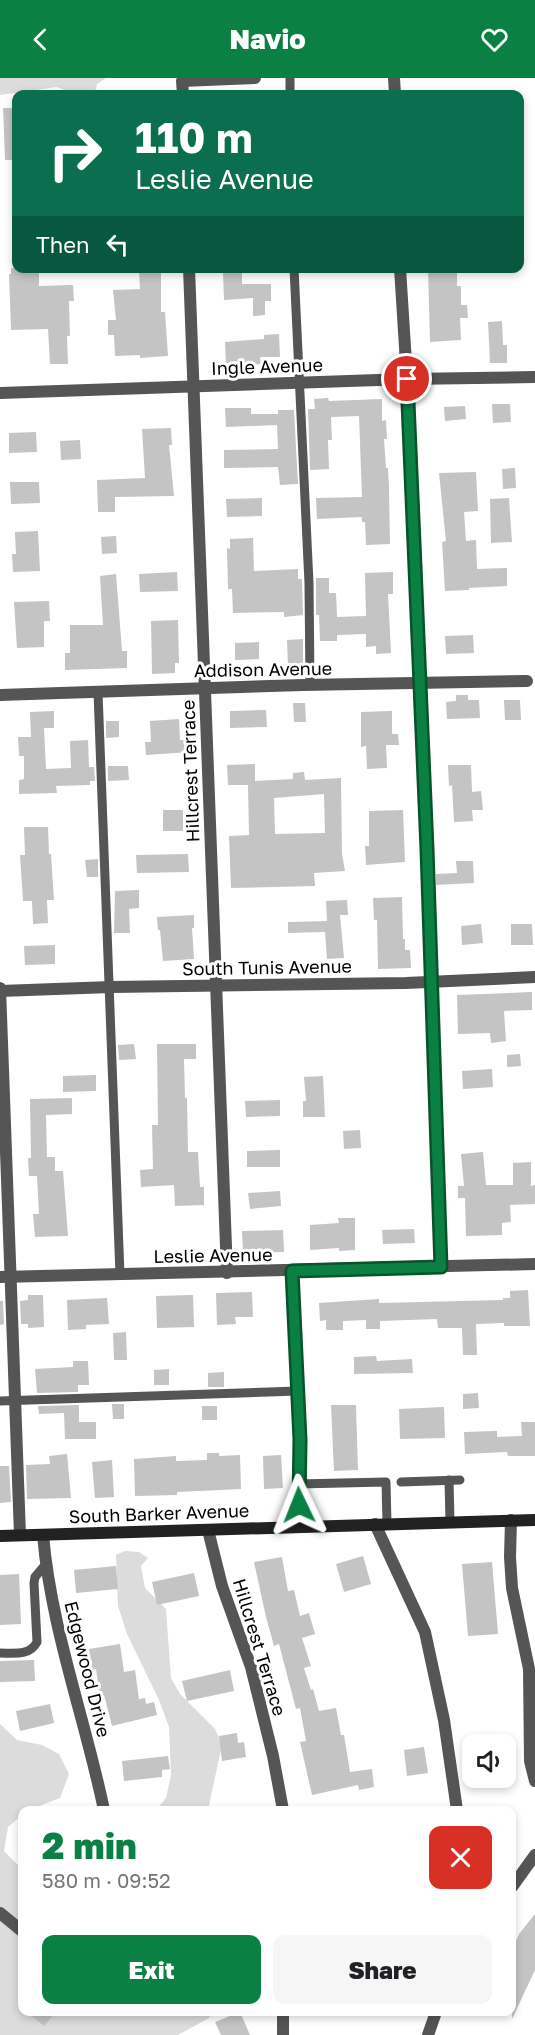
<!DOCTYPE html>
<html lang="en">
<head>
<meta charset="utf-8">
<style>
  body { margin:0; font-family:"Golos Text",sans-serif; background:#f6f6f6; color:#202124; height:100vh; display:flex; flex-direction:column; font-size:22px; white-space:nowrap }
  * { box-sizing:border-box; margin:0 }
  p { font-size:20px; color:#757577 }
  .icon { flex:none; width:33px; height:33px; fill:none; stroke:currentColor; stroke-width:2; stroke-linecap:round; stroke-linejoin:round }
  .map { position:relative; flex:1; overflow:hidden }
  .drawer { position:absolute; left:18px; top:1728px; width:498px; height:210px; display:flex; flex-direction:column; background:#fff; border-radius:12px; box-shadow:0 3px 9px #0003 }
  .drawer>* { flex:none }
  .hud { position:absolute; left:12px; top:12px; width:512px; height:183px; border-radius:12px; box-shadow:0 3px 9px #0003; background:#0b6e4f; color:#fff; overflow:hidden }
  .controls { position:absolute; left:462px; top:1656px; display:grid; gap:12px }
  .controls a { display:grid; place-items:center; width:54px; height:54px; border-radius:12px; background:#fff; box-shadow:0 3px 9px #0003; font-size:30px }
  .pin { position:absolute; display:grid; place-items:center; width:51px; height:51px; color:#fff; margin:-26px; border:3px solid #fff; border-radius:50%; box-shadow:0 2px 6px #0007 }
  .me { position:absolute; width:66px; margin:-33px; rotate:358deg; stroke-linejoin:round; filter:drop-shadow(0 0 4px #0008) }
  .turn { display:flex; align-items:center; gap:21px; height:126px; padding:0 24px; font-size:27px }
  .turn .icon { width:78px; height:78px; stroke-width:2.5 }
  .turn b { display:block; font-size:42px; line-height:51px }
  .then { display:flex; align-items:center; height:57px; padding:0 24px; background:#0003; gap:12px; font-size:22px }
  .round { display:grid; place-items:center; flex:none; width:63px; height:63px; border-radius:12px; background:#f6f6f6 }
  .head { display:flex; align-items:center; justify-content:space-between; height:102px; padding:0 24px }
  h1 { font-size:36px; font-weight:800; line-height:45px; color:#0b8043 }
  .action { display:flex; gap:12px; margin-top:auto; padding:12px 24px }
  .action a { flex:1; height:69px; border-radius:12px; background:#0b8043; color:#fff; font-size:24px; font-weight:800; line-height:69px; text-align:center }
  .action a+a { background:#f6f6f6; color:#202124 }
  header { display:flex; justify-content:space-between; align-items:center; height:78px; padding:0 24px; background:#0b8043; color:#fff; font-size:27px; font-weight:800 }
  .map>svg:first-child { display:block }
</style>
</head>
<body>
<header><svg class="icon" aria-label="back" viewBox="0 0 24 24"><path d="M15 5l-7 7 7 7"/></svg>Navio<svg class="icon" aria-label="heart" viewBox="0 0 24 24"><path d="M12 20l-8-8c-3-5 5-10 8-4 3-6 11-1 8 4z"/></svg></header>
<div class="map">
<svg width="535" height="1957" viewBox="0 0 535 1957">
  <rect width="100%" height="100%" fill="#fff"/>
  <g fill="#dcdcdc">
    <path d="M0 0H106L97 6 95 16H71L69 14 57 9 0 17Z"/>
    <path d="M125 1473 139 1474 148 1480 141 1488 145 1510 166 1531 171 1600 180 1616 215 1651 222 1667 208 1732H156L166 1720 171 1697 169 1649 159 1622 127 1556 118 1528 116 1477Z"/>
    <path d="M0 1646 17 1662 42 1667 59 1676 69 1696 60 1720 29 1732H22V1737L8 1749 4 1773 19 1788 22 1789V1934H214L209 1940 178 1957H0Z"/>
  </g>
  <g fill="#c4c4c4" fill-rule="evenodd">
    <path d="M3 30H16V82H5Z"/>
    <path d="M11 190H28V195H39V208L73 207 74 223H69L70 258H67L68 286H50L48 251 11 252 9 196H11Z"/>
    <path d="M428 190H457V208H461V227H467L468 240H460L461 262 430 264Z"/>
    <path d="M161 191V234H165L168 278 140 280V277L115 278 114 257H108V242H116L113 212 140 211 139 192Z"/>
    <path d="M242 193V206H271V223H265V237L253 238V220L224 222 223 194Z"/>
    <path d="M502 243 503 267H507V285H490L488 244Z"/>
    <path d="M279 256 280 279H260L261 286 226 288 225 264 264 261V257Z"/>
    <path d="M328 320 329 323 382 321V343L386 342 387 361H384L386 390H388L389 409 390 466 366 467 365 444H362V439L317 441 316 420 362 419 359 338 331 339 332 362H328L329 391 310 392 308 331H315L314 321Z"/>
    <path d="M492 326H510L511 344 493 345Z"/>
    <path d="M465 328 466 341 445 343 444 329Z"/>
    <path d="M225 330H251V336H278V332H294L298 406 280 407 278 389 224 390V372L278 371 277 347 226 349Z"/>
    <path d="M171 350 172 367H169L174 418 115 419V434H98L97 402 145 400 142 351Z"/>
    <path d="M36 354 37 374 9 375V355Z"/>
    <path d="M80 362 81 381 61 382 60 363Z"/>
    <path d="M515 390 516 410 503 411 502 391Z"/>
    <path d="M476 394 478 433 464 434 466 463 476 462 477 491 507 490V508L469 510V512L445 513 442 464 446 463 439 395Z"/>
    <path d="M10 404H39L40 425 11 426Z"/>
    <path d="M262 420V438L227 439 226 421Z"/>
    <path d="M509 420 512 464 491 465 490 421Z"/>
    <path d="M38 453 40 493 13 494 12 476H16L15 454Z"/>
    <path d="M116 458 117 475 102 476 101 459Z"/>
    <path d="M253 460 254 493 298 491V501H302L303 537 284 539V534L233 535 232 511H228L227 470 230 471V461Z"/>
    <path d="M177 494 178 513 140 514 139 496Z"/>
    <path d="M393 494V516H388L391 575 376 576V568L366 569V556L337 557V563H320L319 537H316V500H329V515H336L337 539 366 538 365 495Z"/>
    <path d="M116 496 122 573H127V590L65 592V575H70V547H103L100 498Z"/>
    <path d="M49 523 50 543H44V569L17 570 14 524Z"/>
    <path d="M178 542 179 585H175V595L152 596 151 543Z"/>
    <path d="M473 557 474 575 446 576 445 558Z"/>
    <path d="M303 561V589H288L287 562Z"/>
    <path d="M259 564V581L235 582V565Z"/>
    <path d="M456 617H468V622H479L480 640 447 641 446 624 456 623Z"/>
    <path d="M504 622H520L521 642H505Z"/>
    <path d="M293 625H305L306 644H294Z"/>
    <path d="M266 632 267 649 230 650V633Z"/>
    <path d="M54 633V650H44L46 691 71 690 70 663 88 662 89 689H94L95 703H90V707L56 708 57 715 19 716V702L24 701V678H19L18 659H31L30 634Z"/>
    <path d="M392 633V656H398L399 667H386L387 690 367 691 366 668 361 669V634Z"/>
    <path d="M179 641 180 662H190V674L146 677 145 664H151L150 643Z"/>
    <path d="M106 643H119V659L106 660Z"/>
    <path d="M255 686V703L293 701V695L304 694 305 702 341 700 342 776 345 793 314 795 315 808 231 810 229 758 249 757 248 707H228L227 687ZM324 716 325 755 275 756 274 720Z"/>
    <path d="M448 687H471L472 714 481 713 483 732H472L473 743 454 744 452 707 449 708Z"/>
    <path d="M108 688H128L129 702 108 703Z"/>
    <rect x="163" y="732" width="20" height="21"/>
    <path d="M403 732 405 784 366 787 365 768H369V733Z"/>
    <path d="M24 749H48L49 776H51L54 822H47L48 845 33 846 32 823H23L20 777H25Z"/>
    <path d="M188 776 189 794 137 795 136 777Z"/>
    <path d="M98 781V799H87L85 782Z"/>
    <path d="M456 783H473L474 805 436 807V796L457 795Z"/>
    <path d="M139 812V830L129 831 130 855H114L115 813Z"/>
    <path d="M402 819 403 861H405V872H410L411 890 378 891 377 842H374L373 820Z"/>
    <path d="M347 822 348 837H340L344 880 327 881 325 854 288 855V844L327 843 326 823Z"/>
    <path d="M194 837V850H192L194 881 163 883 160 852H158L157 839Z"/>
    <path d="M481 846 483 865 462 867 461 848Z"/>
    <path d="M511 846H532L533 867H511Z"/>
    <path d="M55 867V886L25 887 24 868Z"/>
    <path d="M532 914V932L504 933 506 963 491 965 490 955 458 956 457 917Z"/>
    <path d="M134 966 136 981 119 982 118 967Z"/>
    <path d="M157 966H196V981H184L185 1020H187L188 1074H198L200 1109H204V1127L175 1128 174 1107 141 1109 140 1092 153 1091 152 1047H158Z"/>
    <path d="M520 976 521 988 507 989V977Z"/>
    <path d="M492 991 493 1009 463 1011 462 993Z"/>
    <path d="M96 997V1013L63 1014V998Z"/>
    <path d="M323 998 325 1039H303V1023H306L304 999Z"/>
    <path d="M72 1020V1036L46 1037 47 1079H55V1093H63L68 1158 35 1159 33 1136H39L37 1098H29L28 1080H31L30 1021Z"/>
    <path d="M280 1022V1038L246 1039 245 1023Z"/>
    <path d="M360 1052 361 1070 344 1071 343 1053Z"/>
    <path d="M280 1072V1089H247V1073Z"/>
    <path d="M483 1074 486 1107H513V1085L531 1084V1108L535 1107V1126L510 1127 511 1144 502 1145V1157L466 1158 465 1120H458V1108H464L461 1076Z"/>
    <path d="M280 1113 281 1128 250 1131 248 1115Z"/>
    <path d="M338 1140H355V1172L339 1173V1170L310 1172V1147L339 1145Z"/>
    <path d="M414 1151 415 1165 383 1166 382 1152Z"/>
    <path d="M283 1152 284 1174 243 1175 242 1153Z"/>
    <path d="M528 1212 530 1248H504V1245L476 1246 477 1277H463L462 1250H438L437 1241 380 1243V1251H366V1242L343 1243V1252H326V1242L320 1243 319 1225 379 1221V1225L503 1222V1220H510V1213Z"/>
    <path d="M252 1214 253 1239H235L236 1246 217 1247 216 1215Z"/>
    <path d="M28 1217H43L44 1249 28 1250V1246H21L20 1223 28 1222Z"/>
    <path d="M193 1217 194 1249 157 1250 156 1218Z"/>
    <path d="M107 1220 109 1246 86 1247V1251L68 1252 67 1222Z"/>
    <path d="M0 1223H3L4 1246 0 1247Z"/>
    <path d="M126 1254 127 1282H114L113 1255Z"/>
    <path d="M376 1278 377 1283 412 1281 413 1295 354 1296V1279Z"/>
    <path d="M73 1283H88L89 1307H78V1314L37 1315 35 1291 73 1289Z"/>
    <path d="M169 1291V1307H154V1292Z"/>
    <path d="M224 1294V1309H208V1295Z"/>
    <path d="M478 1315 479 1330 463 1331V1316Z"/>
    <path d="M112 1326H124V1341H113Z"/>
    <path d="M79 1327V1344H96V1361H65L64 1335 39 1336 38 1328Z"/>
    <path d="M331 1327H356L358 1392 334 1393Z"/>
    <rect x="202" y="1328" width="15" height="14"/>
    <path d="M444 1329 445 1360 400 1361 399 1331Z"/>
    <path d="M521 1344H535V1378H508L507 1374 465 1376 464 1354 497 1353V1359L522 1358Z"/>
    <path d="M207 1375H219V1378L240 1377 241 1411 177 1414V1417L135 1418 134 1381 176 1378V1383L207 1382Z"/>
    <path d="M67 1376 71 1420 27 1421 26 1387 50 1386 49 1378Z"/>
    <path d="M281 1377 283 1410 264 1411 263 1378Z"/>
    <path d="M112 1382 114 1419 95 1420 92 1384Z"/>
    <path d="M0 1388H9L11 1424 0 1425Z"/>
    <path d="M363 1478 371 1506 344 1514 336 1486Z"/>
    <path d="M282 1479 288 1513 294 1512 300 1538 309 1535 315 1556 302 1560 311 1588 304 1590 311 1612 313 1611 319 1633 336 1630 341 1657H344L350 1694 372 1691 374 1709 359 1712 358 1707 312 1717 300 1664 306 1663 300 1630 296 1631 279 1566 274 1568 266 1539 254 1484Z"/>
    <path d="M492 1484 498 1556 468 1558 462 1486Z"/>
    <path d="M116 1488 118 1511 76 1515 74 1492Z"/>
    <path d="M194 1495 199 1518 157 1527 152 1504Z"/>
    <path d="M19 1496 21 1546 0 1547V1497Z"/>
    <path d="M120 1566 124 1594 135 1592 139 1621 145 1620 146 1626 154 1624 157 1637 112 1648 104 1617 100 1618 96 1591 92 1592 89 1571Z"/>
    <path d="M34 1582 35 1603 0 1604V1583Z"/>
    <path d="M230 1592 234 1613 187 1623 182 1603Z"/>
    <path d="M50 1626 54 1645 20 1653 16 1633Z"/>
    <path d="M237 1655 238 1665 244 1664 246 1679 222 1683 219 1658Z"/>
    <path d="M424 1669 428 1695 407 1698 404 1672Z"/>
    <path d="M168 1678 170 1691 162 1692V1699L124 1703 122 1683Z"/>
    <path d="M535 1836V1892L512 1941V1872L519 1856Z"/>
    <path d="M27 1934H56L44 1948Z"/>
    <path d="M240 1934 250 1957H221L215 1944Z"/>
  </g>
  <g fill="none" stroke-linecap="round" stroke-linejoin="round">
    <g stroke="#555" stroke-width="9">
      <path d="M290 0V16"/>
      <path d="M294 190 309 505 310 607"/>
      <path d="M98 614 120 1197"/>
      <path d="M0 1323 297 1313"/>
      <path d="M449 1402 450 1444"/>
      <path d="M401 1404 460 1402"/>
      <path d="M298 1406 386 1404 387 1446"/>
      <path d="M0 1575C14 1575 30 1578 37 1564L34 1505 35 1499 46 1486"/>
    </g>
    <g stroke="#555" stroke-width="12">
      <path d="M394 0 395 16"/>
      <path d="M183 16 182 3 255 0"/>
      <path d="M189 190 227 1195"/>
      <path d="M400 190 407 301 427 771 441 1189"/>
      <path d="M0 315 407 301 535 299"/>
      <path d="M0 617 303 607 527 603"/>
      <path d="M0 910 20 1457"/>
      <path d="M0 913 111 909 406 905 535 899"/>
      <path d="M292 1193 300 1362 298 1397 300 1449"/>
      <path d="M0 1199 535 1186"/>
      <path d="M511 1442 510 1479 512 1510 529 1591 530 1683 535 1703"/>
      <path d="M375 1446 425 1554 444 1642 457 1732"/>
      <path d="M208 1452 222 1508 251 1589 273 1678 283 1732"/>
      <path d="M43 1457C51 1551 85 1640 104 1732"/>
      <path d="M512 1809 535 1777"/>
      <path d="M0 1835 22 1853"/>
      <path d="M283 1934V1957"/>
      <path d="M428 1957 436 1934"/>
    </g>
    <path stroke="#222" stroke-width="12" d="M0 1458 535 1442"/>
  </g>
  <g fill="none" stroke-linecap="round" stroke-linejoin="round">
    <g stroke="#07532c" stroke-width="15">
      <path id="route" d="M299 1427 300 1362 292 1193 441 1189 427 771 407 301"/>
    </g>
    <use href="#route" stroke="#0b8043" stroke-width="10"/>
  </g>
  <g text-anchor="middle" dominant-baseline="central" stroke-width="6" stroke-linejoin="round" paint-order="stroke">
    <g font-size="18" fill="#000" stroke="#fff">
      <text transform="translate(267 288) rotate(-2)">Ingle Avenue</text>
      <text transform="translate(263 591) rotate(-1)">Addison Avenue</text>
      <text transform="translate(190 693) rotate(-92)">Hillcrest Terrace</text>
      <text transform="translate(267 889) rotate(-1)">South Tunis Avenue</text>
      <text transform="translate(213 1177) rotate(-1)">Leslie Avenue</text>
      <text transform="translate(159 1435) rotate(-2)">South Barker Avenue</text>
      <text transform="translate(260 1569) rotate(73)">Hillcrest Terrace</text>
      <text transform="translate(88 1591) rotate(76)">Edgewood Drive</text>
    </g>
  </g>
</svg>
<div class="controls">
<a><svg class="icon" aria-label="sound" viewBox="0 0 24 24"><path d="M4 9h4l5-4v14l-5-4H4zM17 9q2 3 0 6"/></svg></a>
</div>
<div class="pin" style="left:407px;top:301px;background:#d93025"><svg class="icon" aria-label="arrive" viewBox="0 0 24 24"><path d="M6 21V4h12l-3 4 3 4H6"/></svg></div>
<svg class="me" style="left:299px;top:1427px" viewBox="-20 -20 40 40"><path d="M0-17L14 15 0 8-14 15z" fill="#0b8043" stroke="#fff" stroke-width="4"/></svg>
<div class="hud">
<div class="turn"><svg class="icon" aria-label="right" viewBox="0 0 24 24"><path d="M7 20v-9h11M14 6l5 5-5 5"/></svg><div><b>110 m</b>Leslie Avenue</div></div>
<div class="then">Then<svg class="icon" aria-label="left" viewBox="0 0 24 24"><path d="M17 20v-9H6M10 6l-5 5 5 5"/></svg></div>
</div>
<section class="drawer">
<div class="head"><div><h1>2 min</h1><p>580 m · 09:52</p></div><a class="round" style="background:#d93025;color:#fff"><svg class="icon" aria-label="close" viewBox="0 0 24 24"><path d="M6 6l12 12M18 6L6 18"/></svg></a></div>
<div class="action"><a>Exit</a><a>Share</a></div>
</section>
</div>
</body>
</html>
